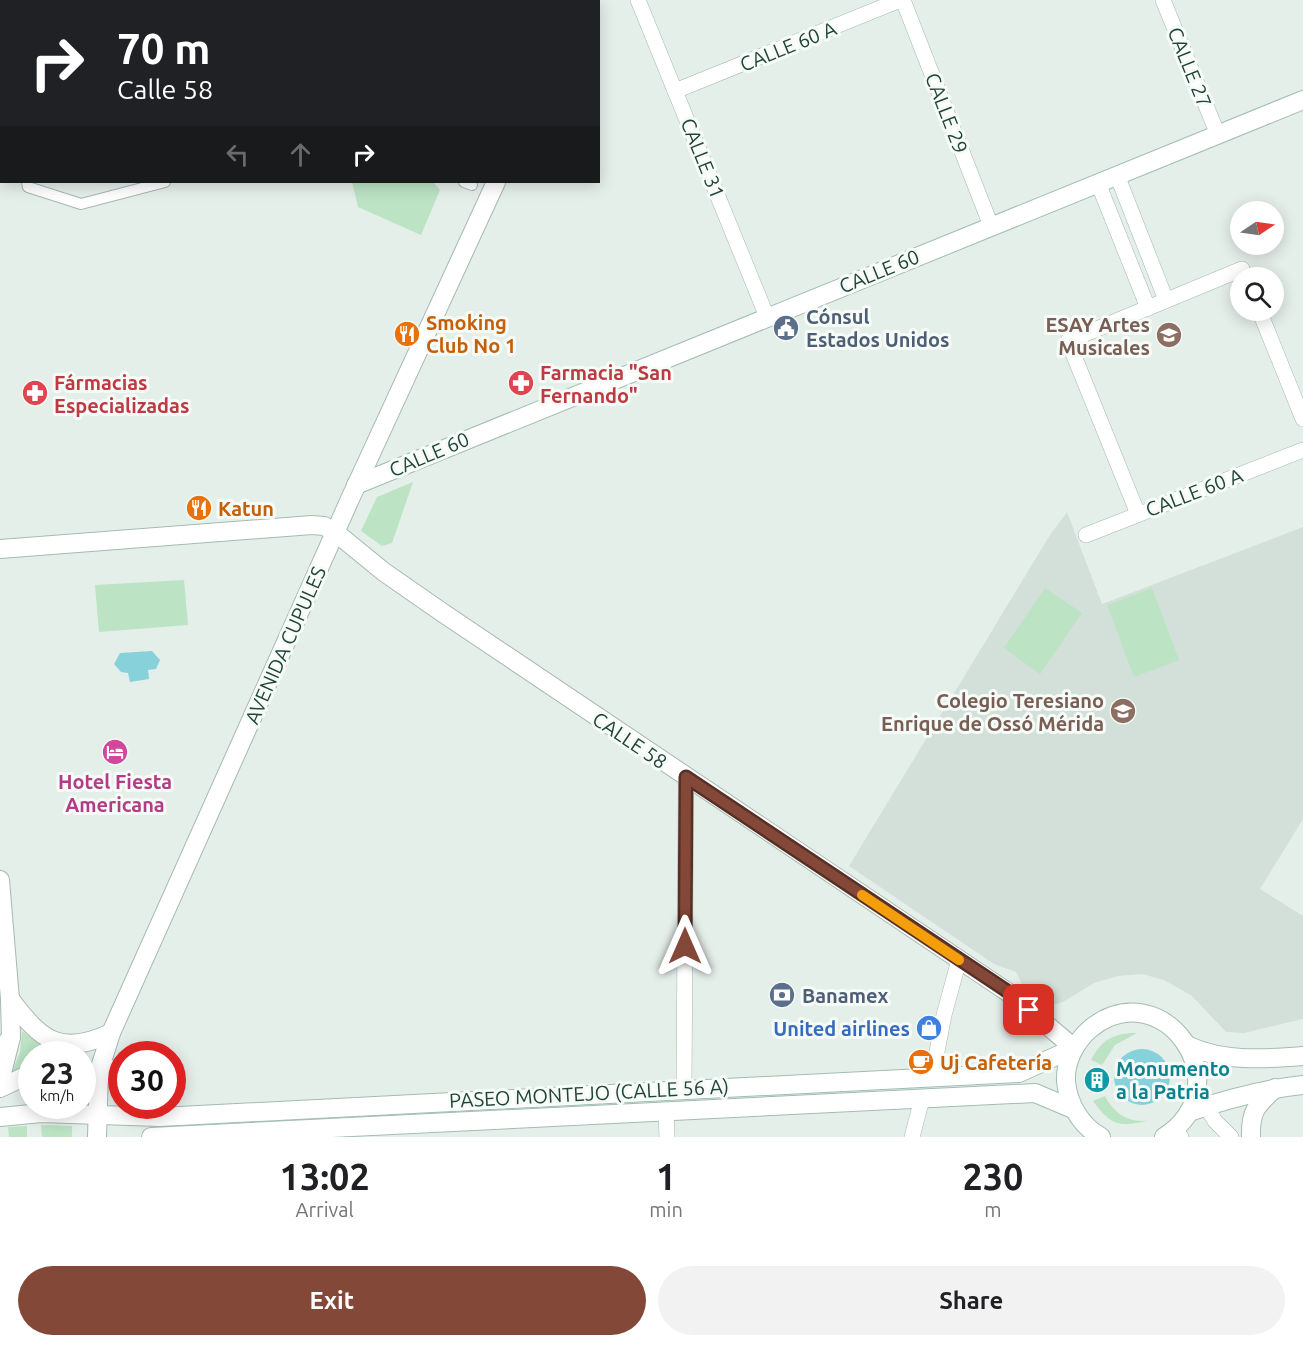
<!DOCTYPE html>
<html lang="en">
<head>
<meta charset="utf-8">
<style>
  body { margin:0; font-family:Ubuntu,sans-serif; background:#f2f2f2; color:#202124; height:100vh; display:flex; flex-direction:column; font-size:22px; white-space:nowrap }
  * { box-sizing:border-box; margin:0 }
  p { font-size:20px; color:#757577 }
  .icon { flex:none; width:33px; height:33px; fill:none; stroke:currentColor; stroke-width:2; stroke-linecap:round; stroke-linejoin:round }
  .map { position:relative; height:1137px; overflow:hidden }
  .drawer { display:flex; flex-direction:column; background:#fff; flex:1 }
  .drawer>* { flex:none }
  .banner { position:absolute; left:0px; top:0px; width:600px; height:183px; box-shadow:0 3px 15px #0003; background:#202124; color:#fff; overflow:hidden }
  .needle { width:39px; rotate:77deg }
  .fabs { position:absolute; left:1230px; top:201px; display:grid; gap:12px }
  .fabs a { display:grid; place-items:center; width:54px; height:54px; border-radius:50%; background:#fff; box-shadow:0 3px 15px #0003; font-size:30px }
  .speed { position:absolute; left:18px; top:1041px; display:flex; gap:12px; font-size:30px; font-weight:700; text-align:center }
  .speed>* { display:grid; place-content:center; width:78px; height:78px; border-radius:50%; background:#fff; box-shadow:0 3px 15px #0003; line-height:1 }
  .speed small { font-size:15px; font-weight:400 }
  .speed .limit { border:9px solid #d22; background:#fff; color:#111 }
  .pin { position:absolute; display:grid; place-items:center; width:51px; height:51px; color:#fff; margin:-26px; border-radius:12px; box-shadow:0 3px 9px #0006 }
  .me { position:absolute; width:66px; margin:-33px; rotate:0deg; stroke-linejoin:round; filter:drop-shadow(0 0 4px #0008) }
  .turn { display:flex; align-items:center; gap:21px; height:126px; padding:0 18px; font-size:27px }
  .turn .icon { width:78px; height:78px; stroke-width:2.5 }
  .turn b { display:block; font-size:42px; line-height:51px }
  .lanes { display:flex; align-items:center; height:57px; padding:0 18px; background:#0003; justify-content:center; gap:30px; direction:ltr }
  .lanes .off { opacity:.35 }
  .eta { display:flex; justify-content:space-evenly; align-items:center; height:102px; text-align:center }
  .eta b { font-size:36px; font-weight:700; line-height:42px }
  .button { display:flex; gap:12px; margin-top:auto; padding:12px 18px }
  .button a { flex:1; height:69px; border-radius:36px; background:#844839; color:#fff; font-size:24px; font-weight:700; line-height:69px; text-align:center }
  .button a+a { background:#f2f2f2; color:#202124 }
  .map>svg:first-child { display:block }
</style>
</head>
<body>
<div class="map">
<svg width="1303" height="1137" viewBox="0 0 1303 1137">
  <rect width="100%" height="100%" fill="#e5efea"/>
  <path fill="#d2e0d9" d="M1067 512 1102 604 1303 527V819L1260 889 1303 916V1019L1244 1033 1226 1032 1192 996 1164 980 1142 974 1118 976 1094 983 1063 1002 1052 1005 1022 984 1016 972 994 964 849 866 1050 535Z"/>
  <g fill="#bbe3c4">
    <path d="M352 182H433L440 190 421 235 358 207Z"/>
    <path d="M413 482 392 543 382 546 361 531 377 497Z"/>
    <path d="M184 580 188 625 99 632 95 585Z"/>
    <path d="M1045 588 1082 613 1040 674 1004 648Z"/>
    <path d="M1152 588 1179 660 1134 677 1107 605Z"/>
    <path d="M22 1031 41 1045 51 1048 48 1054H32L31 1066 11 1075 20 1052Z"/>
    <path d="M1137 1033 1115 1045 1102 1065 1091 1060C1102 1039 1114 1033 1137 1033Z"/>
    <path d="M1105 1096C1115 1115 1130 1124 1151 1120 1120 1127 1112 1127 1093 1101Z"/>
    <path d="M41 1125 72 1126V1137H42Z"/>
    <path d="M27 1126V1137H9L8 1127Z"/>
  </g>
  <g fill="#87d1da">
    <path d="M152 651 160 660 156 669 148 670 149 679 130 682 128 673 121 672 114 664 120 653Z"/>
    <circle cx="1142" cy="1077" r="28"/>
  </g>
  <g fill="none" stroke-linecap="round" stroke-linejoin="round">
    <g stroke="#a6b8b1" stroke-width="12">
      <g id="pedestrian">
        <path d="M0 171H2"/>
        <path d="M27 182 28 187 81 204 165 182"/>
        <path d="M464 182 472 185"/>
      </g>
    </g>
    <g stroke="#a6b8b1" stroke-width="16">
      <g id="minor">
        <path d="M638 0 767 317"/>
        <path d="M903 0 991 226"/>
        <path d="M1163 0 1218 135"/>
        <path d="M675 91 900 0"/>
        <path d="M1117 175 1166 300"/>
        <path d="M1098 183 1148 308"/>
        <path d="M1259 310 1303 419"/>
        <path d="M1138 514 1068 341 1242 269 1245 278"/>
        <path d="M1086 535 1303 450"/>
        <path d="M932 1077 944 1015 959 960"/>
        <path d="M684 1088 686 778"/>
        <path d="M1200 1097 1215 1121 1231 1137"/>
        <path d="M666 1111 667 1137"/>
        <path d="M1165 1136 1181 1137"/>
        <path d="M912 1137 922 1099"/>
      </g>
    </g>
    <g stroke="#a6b8b1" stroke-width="20">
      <g id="tertiary">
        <path d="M583 2V0"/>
        <path d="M335 532 384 572 443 613 1009 993 1074 1048"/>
        <path d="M0 880 10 999 11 1037 0 1081"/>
        <path d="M10 999C41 1040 60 1057 111 1033"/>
        <path d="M0 1088 32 1073"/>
        <path d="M97 1137 99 1071 111 1033 350 499 496 182"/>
      </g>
    </g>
    <g stroke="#a1bdb2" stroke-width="20">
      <g id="secondary">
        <path d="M356 485 1303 100"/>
        <path d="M0 549 312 525 324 526 335 532"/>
        <path d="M1189 1046C1223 1062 1265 1059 1303 1056"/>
        <path d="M0 1051 11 1037"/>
        <path d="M102 1062 122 1085"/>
        <path d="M1189 1112C1227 1099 1263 1089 1303 1085"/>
        <path d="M0 1117 41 1113 160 1117 1019 1073 1074 1048"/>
        <path d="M151 1137 1035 1093 1073 1109"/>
        <path d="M1101 1137C1081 1126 1068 1104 1066 1081 1065 1062 1075 1042 1090 1029 1161 970 1245 1085 1164 1137"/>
        <path d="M1251 1137C1250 1111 1257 1105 1275 1088"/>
      </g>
    </g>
    <use href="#pedestrian" stroke="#fff" stroke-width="10"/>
    <use href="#minor" stroke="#fff" stroke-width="15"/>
    <use href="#tertiary" stroke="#fff" stroke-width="18"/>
    <use href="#secondary" stroke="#fff" stroke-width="18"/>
  </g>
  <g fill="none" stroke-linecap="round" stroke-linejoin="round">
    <g stroke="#562f25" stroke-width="15">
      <path id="route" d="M685 946 686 777 1010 993 1029 1010"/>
    </g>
    <use href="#route" stroke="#844839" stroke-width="10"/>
    <path stroke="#f59e0b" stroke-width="10" d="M862 895 959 960"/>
  </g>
  <defs>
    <g id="civic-disc" transform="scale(1.35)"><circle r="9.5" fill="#5c6f8a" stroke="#f6fbf8"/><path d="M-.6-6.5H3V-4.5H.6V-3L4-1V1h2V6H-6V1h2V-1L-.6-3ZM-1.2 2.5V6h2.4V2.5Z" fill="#fff"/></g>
    <g id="restaurant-disc" transform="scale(1.35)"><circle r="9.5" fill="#e8710a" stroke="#f6fbf8"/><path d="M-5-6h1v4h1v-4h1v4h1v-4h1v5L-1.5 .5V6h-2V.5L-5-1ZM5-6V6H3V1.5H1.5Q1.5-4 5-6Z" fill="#fff"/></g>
    <g id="university-disc" transform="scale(1.35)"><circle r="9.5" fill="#8d6e63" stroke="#f6fbf8"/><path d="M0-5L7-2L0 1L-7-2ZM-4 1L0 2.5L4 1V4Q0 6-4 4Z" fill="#fff"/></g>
    <g id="pharmacy-disc" transform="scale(1.35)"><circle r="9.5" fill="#e0444e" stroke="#f6fbf8"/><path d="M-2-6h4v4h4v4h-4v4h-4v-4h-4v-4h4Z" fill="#fff"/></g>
    <g id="school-disc" transform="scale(1.35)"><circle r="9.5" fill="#8d6e63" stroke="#f6fbf8"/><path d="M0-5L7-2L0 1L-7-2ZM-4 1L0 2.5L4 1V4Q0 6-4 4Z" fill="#fff"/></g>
    <g id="hotel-disc" transform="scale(1.35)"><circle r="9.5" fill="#d1479c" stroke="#f6fbf8"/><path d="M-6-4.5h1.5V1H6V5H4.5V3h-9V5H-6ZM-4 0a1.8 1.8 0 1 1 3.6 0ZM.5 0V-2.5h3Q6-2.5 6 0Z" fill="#fff"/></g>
    <g id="bank-disc" transform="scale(1.35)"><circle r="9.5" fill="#5c6f8a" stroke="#f6fbf8"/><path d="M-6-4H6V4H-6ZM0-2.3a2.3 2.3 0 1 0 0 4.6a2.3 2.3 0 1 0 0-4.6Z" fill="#fff"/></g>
    <g id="shop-disc" transform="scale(1.35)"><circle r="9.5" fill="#3f7fe0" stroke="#f6fbf8"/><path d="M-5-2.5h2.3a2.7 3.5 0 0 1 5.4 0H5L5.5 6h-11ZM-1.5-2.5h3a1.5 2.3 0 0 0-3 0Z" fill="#fff"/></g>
    <g id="cafe-disc" transform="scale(1.35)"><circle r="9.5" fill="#e8710a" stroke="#f6fbf8"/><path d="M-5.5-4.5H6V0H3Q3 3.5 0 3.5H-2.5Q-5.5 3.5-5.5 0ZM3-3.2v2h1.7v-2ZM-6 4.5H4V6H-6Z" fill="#fff"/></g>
    <g id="building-disc" transform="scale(1.35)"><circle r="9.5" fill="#0f9aa8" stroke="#f6fbf8"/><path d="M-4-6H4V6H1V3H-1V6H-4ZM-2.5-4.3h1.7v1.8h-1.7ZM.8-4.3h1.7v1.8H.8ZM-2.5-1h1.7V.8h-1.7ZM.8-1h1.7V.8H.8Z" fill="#fff"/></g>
  </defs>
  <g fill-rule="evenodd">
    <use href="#civic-disc" x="786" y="328"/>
    <use href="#restaurant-disc" x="407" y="334"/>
    <use href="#university-disc" x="1169" y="335"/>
    <use href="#pharmacy-disc" x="521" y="383"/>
    <use href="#pharmacy-disc" x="35" y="393"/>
    <use href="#restaurant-disc" x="199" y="508"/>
    <use href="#school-disc" x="1123" y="711"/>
    <use href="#hotel-disc" x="115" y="752"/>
    <use href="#bank-disc" x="782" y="995"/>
    <use href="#shop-disc" x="929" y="1028"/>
    <use href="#cafe-disc" x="921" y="1062"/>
    <use href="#building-disc" x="1097" y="1080"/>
  </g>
  <g text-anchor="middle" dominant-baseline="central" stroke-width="6" stroke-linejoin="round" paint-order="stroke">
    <g font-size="20" fill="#214439" stroke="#f6fbf8">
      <text transform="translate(788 46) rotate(-22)">CALLE 60 A</text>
      <text transform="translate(1190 67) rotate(68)">CALLE 27</text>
      <text transform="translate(947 113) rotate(69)">CALLE 29</text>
      <text transform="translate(703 158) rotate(68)">CALLE 31</text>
      <text transform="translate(879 271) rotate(-22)">CALLE 60</text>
      <text transform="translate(429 454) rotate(-23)">CALLE 60</text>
      <text transform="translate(1194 492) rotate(-21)">CALLE 60 A</text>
      <text transform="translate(285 645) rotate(-66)">AVENIDA CUPULES</text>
      <text transform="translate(630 740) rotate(34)">CALLE 58</text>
      <text transform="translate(589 1093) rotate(-3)">PASEO MONTEJO (CALLE 56 A)</text>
    </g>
    <g font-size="20" font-weight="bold" fill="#4e5e75" stroke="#f6fbf8" text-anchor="start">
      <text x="806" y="316">Cónsul<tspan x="806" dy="23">Estados Unidos</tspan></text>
      <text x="802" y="995">Banamex</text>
    </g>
    <g font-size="20" font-weight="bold" fill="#c56008" stroke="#f6fbf8" text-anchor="start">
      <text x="426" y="322">Smoking<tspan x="426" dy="23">Club No 1</tspan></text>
      <text x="218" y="508">Katun</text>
      <text x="940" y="1062">Uj Cafetería</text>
    </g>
    <g font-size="20" font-weight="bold" fill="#785e54" stroke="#f6fbf8" text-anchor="end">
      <text x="1150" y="324">ESAY Artes<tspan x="1150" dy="23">Musicales</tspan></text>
      <text x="1104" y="700">Colegio Teresiano<tspan x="1104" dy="23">Enrique de Ossó Mérida</tspan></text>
    </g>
    <g font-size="20" font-weight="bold" fill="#be3a42" stroke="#f6fbf8" text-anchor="start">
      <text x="540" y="372">Farmacia "San<tspan x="540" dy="23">Fernando"</tspan></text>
      <text x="54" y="382">Fármacias<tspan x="54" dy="23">Especializadas</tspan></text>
    </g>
    <g font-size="20" font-weight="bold" fill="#b23c85" stroke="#f6fbf8">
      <text x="115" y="781">Hotel Fiesta<tspan x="115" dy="23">Americana</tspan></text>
    </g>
    <g font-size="20" font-weight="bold" fill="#366cbe" stroke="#f6fbf8" text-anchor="end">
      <text x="910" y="1028">United airlines</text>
    </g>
    <g font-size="20" font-weight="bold" fill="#0d838f" stroke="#f6fbf8" text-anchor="start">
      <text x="1116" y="1068">Monumento<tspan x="1116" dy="23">a la Patria</tspan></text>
    </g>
  </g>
</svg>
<div class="fabs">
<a><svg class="needle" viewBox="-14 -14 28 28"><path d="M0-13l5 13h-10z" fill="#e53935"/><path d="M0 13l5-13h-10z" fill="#757577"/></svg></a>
<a><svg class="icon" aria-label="search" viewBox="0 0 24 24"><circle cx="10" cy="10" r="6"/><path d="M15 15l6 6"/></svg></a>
</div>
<div class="speed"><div>23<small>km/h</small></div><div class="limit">30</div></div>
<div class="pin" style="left:1029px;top:1010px;background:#d93025"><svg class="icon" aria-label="arrive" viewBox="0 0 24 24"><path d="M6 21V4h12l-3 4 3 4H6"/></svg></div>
<svg class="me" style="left:685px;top:946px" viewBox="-20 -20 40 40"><path d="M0-17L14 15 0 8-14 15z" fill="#844839" stroke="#fff" stroke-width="4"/></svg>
<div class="banner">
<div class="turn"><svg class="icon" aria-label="right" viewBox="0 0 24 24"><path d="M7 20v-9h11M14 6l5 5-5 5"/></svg><div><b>70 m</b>Calle 58</div></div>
<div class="lanes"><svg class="icon off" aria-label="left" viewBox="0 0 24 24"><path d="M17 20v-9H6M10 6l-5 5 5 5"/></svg><svg class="icon off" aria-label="ahead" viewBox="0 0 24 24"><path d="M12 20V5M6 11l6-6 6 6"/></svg><svg class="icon" aria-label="right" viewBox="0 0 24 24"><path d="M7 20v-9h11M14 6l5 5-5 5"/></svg></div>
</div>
</div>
<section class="drawer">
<div class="eta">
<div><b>13:02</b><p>Arrival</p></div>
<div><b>1</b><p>min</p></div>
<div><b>230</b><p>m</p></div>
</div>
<div class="button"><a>Exit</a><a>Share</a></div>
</section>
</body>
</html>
